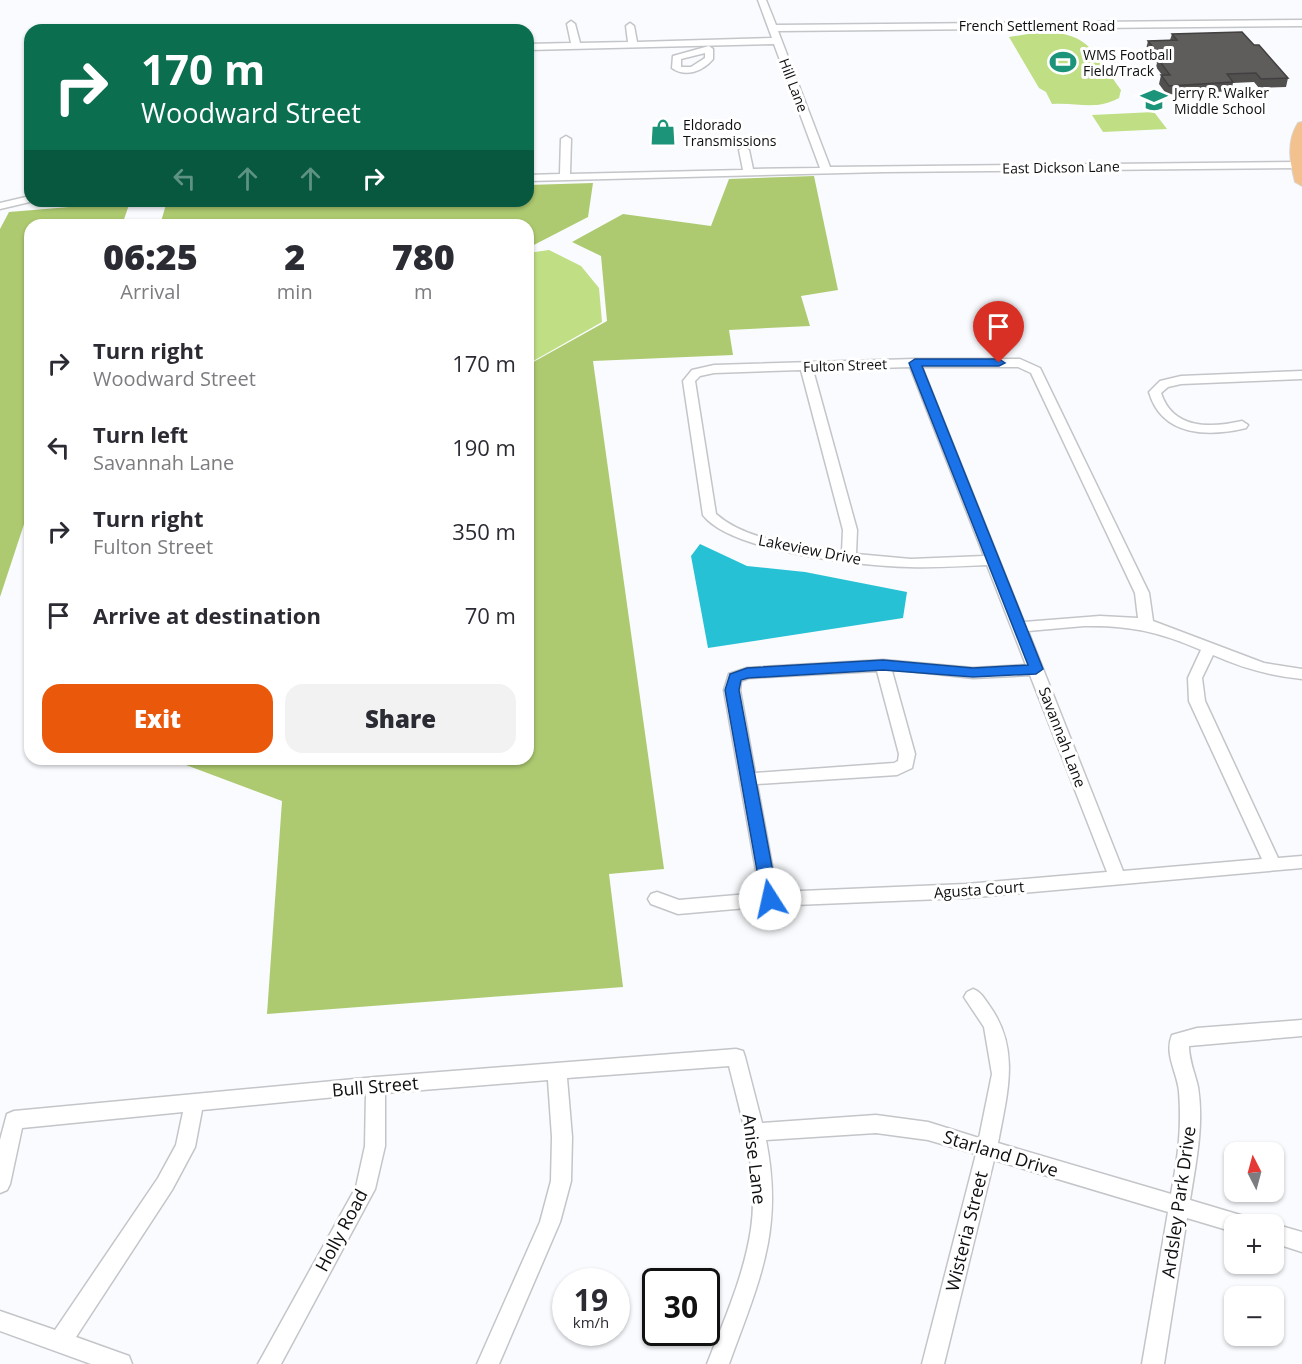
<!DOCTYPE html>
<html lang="en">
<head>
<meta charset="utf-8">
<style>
  body { margin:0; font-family:"Open Sans",sans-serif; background:#f2f2f3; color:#2b2b33; height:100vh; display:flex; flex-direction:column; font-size:22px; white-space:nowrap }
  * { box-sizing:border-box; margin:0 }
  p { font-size:20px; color:#7c7c81 }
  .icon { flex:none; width:33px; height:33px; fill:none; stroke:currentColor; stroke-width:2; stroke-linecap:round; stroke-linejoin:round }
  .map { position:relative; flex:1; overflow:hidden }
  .panel { position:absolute; left:24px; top:219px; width:510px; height:546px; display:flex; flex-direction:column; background:#fff; border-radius:18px; box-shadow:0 2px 4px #0004 }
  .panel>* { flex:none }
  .hud { position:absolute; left:24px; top:24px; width:510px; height:183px; border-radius:18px; box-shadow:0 2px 4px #0004; background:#0b6e4f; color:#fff; overflow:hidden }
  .needle { width:39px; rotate:354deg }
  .controls { position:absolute; left:1224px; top:1142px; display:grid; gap:12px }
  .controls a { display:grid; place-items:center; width:60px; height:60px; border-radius:12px; background:#fff; box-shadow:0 2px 4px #0004; font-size:30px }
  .speed { position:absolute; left:552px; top:1268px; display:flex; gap:12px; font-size:30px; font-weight:700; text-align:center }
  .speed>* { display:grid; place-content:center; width:78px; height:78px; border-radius:50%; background:#fff; box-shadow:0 2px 4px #0004; line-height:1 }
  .speed small { font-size:15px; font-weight:400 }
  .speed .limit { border:3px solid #111; border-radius:9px; background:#fff; color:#111 }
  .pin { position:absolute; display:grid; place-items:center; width:51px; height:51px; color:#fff; margin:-62px -26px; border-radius:50% 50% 50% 0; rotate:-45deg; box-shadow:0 0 6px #0007 }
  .pin .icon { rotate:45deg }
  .me { position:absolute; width:66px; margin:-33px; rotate:350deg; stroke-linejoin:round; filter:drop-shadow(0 0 4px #0008) }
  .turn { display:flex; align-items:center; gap:21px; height:126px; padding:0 18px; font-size:27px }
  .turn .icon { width:78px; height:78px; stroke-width:2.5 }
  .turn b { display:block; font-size:42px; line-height:51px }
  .lanes { display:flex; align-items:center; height:57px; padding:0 18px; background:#0003; justify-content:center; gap:30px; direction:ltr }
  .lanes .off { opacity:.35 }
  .eta { display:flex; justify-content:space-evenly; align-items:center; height:102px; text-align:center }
  .eta b { font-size:36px; font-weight:800; line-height:42px }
  .action { display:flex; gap:12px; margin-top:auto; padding:12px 18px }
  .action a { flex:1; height:69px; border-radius:18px; background:#ea580c; color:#fff; font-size:24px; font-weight:800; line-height:69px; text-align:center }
  .action a+a { background:#f2f2f3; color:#2b2b33 }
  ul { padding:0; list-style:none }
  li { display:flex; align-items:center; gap:18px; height:84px; padding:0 18px }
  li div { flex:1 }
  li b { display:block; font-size:22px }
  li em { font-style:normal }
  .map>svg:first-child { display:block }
</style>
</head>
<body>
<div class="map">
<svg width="1302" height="1364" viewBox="0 0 1302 1364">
  <rect width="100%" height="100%" fill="#f9fbfe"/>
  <g fill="#c0de84">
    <path d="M1034 33C1088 29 1093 51 1121 90L1119 98C1095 111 1078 102 1052 104L1046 92 1039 88 1009 37Z"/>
    <path d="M1154 112 1167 129 1103 132 1092 115Z"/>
    <path d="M549 250 581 266 599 288 602 322 528 364V253Z"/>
  </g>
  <g fill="#adca70">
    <path d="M814 176 838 290 801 296 810 326 729 330 733 355 593 361 664 869 609 874 623 987 267 1014 282 801 170 759H528V365L607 321 601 256 572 242 623 214 711 226 729 179Z"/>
    <path d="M593 183 588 217 528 248V225H160L167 201H528V185Z"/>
    <path d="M130 202 122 225H30V506L0 597V229L9 212Z"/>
  </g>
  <path fill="#27c1d5" d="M700 544 747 566 805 572 907 592 903 618 708 648 691 556Z"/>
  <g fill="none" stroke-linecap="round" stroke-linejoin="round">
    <g stroke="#c3c5c8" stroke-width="3">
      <g id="minor">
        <path d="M758 0H766L776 25 1302 20V26L778 31 830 167 1302 162V168L884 172 528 181V175L560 174 561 139 566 136 571 139 570 174 743 170 739 150 744 147 749 150 753 169 820 168 774 44 528 50V44L571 43 567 24 571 21 575 24 580 43 628 42 626 26 630 23 634 26 637 42 772 38Z"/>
        <path d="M709 46 713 49V59C703 71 686 78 672 68L673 56ZM705 53V58L691 67H681V59Z"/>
        <path d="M30 196V201H34L0 209V203Z"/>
        <path d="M915 359H1020L1040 368 1149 593 1153 621 1264 663 1302 669V679C1271 676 1242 668 1213 655L1202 678 1205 701 1278 858 1302 856V868L966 898 770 906 678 914 651 904 648 899 651 894 657 892 679 900 760 893 724 690 729 674 747 668 883 660 973 668 1026 665 987 565C961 566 935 568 909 567 863 566 731 552 703 515L683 381 692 370 714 365ZM910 367 984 556 911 559 856 554 857 530 813 370ZM922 367H1018L1031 373 1135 593 1138 618 1100 616 1024 622ZM801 370 843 530 842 552C801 544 749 543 716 514L695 381 700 376 714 373ZM1084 626C1129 625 1160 632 1201 650L1188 678 1189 701 1262 859 1123 871 1028 631ZM900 670 973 678 1030 675 1107 872 966 884 777 892 757 784 897 775 912 768 915 754 892 671ZM877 671 899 754 898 761 894 763 755 773 740 690 741 681 749 678Z"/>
        <path d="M1302 371V379L1181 384 1168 387 1161 393C1173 430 1211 428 1242 421L1248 425 1246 428C1209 437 1162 437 1149 392L1160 381 1181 376Z"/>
        <path d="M973 989C981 992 984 998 989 1005 1021 1049 1007 1094 998 1143L1171 1194C1178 1156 1182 1130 1179 1091 1177 1072 1164 1054 1172 1035L1197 1028 1302 1020V1036L1189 1046C1189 1061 1195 1073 1198 1087 1204 1125 1196 1162 1190 1200L1247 1217 1250 1224H1234V1232L1187 1218 1164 1364H1142L1168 1212 994 1160 944 1364H922L976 1154 928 1140 876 1133 766 1140C784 1231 759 1281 729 1364H707C724 1320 744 1276 751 1229 759 1174 742 1118 729 1066L567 1078 572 1137 571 1181 560 1222 499 1364H477L540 1222 551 1181 552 1137 548 1080 385 1093V1146L375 1189 281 1364H258L356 1187 365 1146 366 1094 202 1110 195 1147 172 1190 76 1337 129 1356 132 1364H91L0 1331V1311L55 1330 158 1178 176 1145 183 1112 22 1128 10 1184 7 1190 0 1193V1140L7 1114 14 1111 376 1077 736 1049 743 1051 745 1057 762 1123 876 1115 928 1122 979 1138 992 1074 984 1027 964 997 967 992Z"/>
        <path d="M1274 1224 1302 1232V1252L1274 1243Z"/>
      </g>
    </g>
    <g stroke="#d8d9d9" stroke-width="2">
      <path id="major" d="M1302 122V186L1295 182C1290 162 1286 142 1298 123Z"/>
    </g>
    <use href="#minor" fill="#fff" fill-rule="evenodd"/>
    <use href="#major" fill="#f3c18e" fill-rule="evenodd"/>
  </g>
  <path fill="#524f4f" d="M1172 34 1254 45 1288 78 1286 87 1259 88 1254 82 1233 83 1231 91 1167 95 1159 84 1161 75H1162L1156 67 1157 63 1146 49 1148 41 1170 40Z"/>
  <path fill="#5f5c5c" stroke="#424040" stroke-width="1.5" d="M1242 32 1254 45H1259L1288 78 1261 79 1256 73 1227 74 1233 82 1169 86 1161 75H1170L1158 59H1162L1148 41 1177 40 1172 34Z"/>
  <path fill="#1a73e8" stroke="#114b97" stroke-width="1.5" d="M915 359H999L1005 363 999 366H922L1043 669 1036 674 973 677 883 670 748 678 741 680 739 690 778 899 775 904 770 906 764 904 762 899 725 690 730 674 747 668 883 660 973 668 1028 665 909 363Z"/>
  <defs>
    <g id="stadium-bare" transform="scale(2.07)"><path d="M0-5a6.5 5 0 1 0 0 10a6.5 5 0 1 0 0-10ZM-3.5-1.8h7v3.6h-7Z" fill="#1b947a" stroke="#fff" stroke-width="2.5" paint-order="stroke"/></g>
    <g id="school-bare" transform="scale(2.07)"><path d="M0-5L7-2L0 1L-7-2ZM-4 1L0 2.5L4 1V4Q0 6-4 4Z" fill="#1b947a" stroke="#fff" stroke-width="2.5" paint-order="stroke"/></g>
    <g id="shop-bare" transform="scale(2.07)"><path d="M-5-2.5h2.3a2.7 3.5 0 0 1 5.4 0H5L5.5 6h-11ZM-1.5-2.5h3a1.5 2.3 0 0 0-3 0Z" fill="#1b947a" stroke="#fff" stroke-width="2.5" paint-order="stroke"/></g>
  </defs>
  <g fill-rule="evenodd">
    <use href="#stadium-bare" x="1063" y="62"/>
    <use href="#school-bare" x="1154" y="100"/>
    <use href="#shop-bare" x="663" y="132"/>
  </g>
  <g text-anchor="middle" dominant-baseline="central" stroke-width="6" stroke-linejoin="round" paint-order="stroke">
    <g font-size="14" fill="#0e0f10" stroke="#fff">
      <text x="1037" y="25">French Settlement Road</text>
      <text transform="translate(794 85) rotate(69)">Hill Lane</text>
      <text transform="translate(1061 167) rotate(-1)">East Dickson Lane</text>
      <text transform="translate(845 365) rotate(-2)">Fulton Street</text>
    </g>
    <g font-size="14" fill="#0e0f10" stroke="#fff" text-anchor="start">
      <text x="1083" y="54">WMS Football<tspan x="1083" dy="16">Field/Track</tspan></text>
      <text x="1174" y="92">Jerry R. Walker<tspan x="1174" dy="16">Middle School</tspan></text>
      <text x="683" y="124">Eldorado<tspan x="683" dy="16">Transmissions</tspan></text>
    </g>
    <g font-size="15" fill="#0e0f10" stroke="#fff">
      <text transform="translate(810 549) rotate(11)">Lakeview Drive</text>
      <text transform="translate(1063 737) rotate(69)">Savannah Lane</text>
      <text transform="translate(979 889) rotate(-4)">Agusta Court</text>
    </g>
    <g font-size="18" fill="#0e0f10" stroke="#fff">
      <text transform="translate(375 1086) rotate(-5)">Bull Street</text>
      <text transform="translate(1001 1153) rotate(17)">Starland Drive</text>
      <text transform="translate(755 1159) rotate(83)">Anise Lane</text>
      <text transform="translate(1178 1202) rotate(-82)">Ardsley Park Drive</text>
      <text transform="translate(341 1230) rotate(-62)">Holly Road</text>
      <text transform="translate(966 1231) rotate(-76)">Wisteria Street</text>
    </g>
  </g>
</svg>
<div class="controls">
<a><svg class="needle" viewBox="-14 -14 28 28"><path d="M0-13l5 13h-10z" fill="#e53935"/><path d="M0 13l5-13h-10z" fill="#7c7c81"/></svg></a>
<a>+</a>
<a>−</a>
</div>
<div class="speed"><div>19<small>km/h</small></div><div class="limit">30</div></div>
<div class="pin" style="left:999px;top:363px;background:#d93025"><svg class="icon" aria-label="arrive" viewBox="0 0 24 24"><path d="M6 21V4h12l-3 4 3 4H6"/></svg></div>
<svg class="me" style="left:770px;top:899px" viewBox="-20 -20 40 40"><circle r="19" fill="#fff"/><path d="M0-13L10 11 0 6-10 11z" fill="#1a73e8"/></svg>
<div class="hud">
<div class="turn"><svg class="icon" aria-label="right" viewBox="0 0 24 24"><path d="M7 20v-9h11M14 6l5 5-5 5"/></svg><div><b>170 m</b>Woodward Street</div></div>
<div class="lanes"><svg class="icon off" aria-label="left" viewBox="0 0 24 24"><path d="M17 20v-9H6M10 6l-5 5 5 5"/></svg><svg class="icon off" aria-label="ahead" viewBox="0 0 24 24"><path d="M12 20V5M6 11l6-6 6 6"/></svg><svg class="icon off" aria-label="ahead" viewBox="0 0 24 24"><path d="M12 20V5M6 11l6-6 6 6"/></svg><svg class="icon" aria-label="right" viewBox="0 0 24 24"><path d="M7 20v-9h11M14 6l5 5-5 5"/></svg></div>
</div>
<section class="panel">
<div class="eta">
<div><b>06:25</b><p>Arrival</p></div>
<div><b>2</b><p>min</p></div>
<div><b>780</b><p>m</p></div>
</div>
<ul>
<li><svg class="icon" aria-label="right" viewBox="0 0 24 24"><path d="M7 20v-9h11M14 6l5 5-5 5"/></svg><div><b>Turn right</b><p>Woodward Street</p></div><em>170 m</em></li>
<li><svg class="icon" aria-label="left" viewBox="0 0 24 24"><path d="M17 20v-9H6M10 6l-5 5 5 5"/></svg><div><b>Turn left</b><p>Savannah Lane</p></div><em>190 m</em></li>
<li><svg class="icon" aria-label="right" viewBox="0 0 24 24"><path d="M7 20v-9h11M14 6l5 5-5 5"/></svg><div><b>Turn right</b><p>Fulton Street</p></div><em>350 m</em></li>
<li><svg class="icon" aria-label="arrive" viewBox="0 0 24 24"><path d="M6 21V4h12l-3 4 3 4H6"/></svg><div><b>Arrive at destination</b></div><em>70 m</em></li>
</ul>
<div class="action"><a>Exit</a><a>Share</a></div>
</section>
</div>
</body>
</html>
